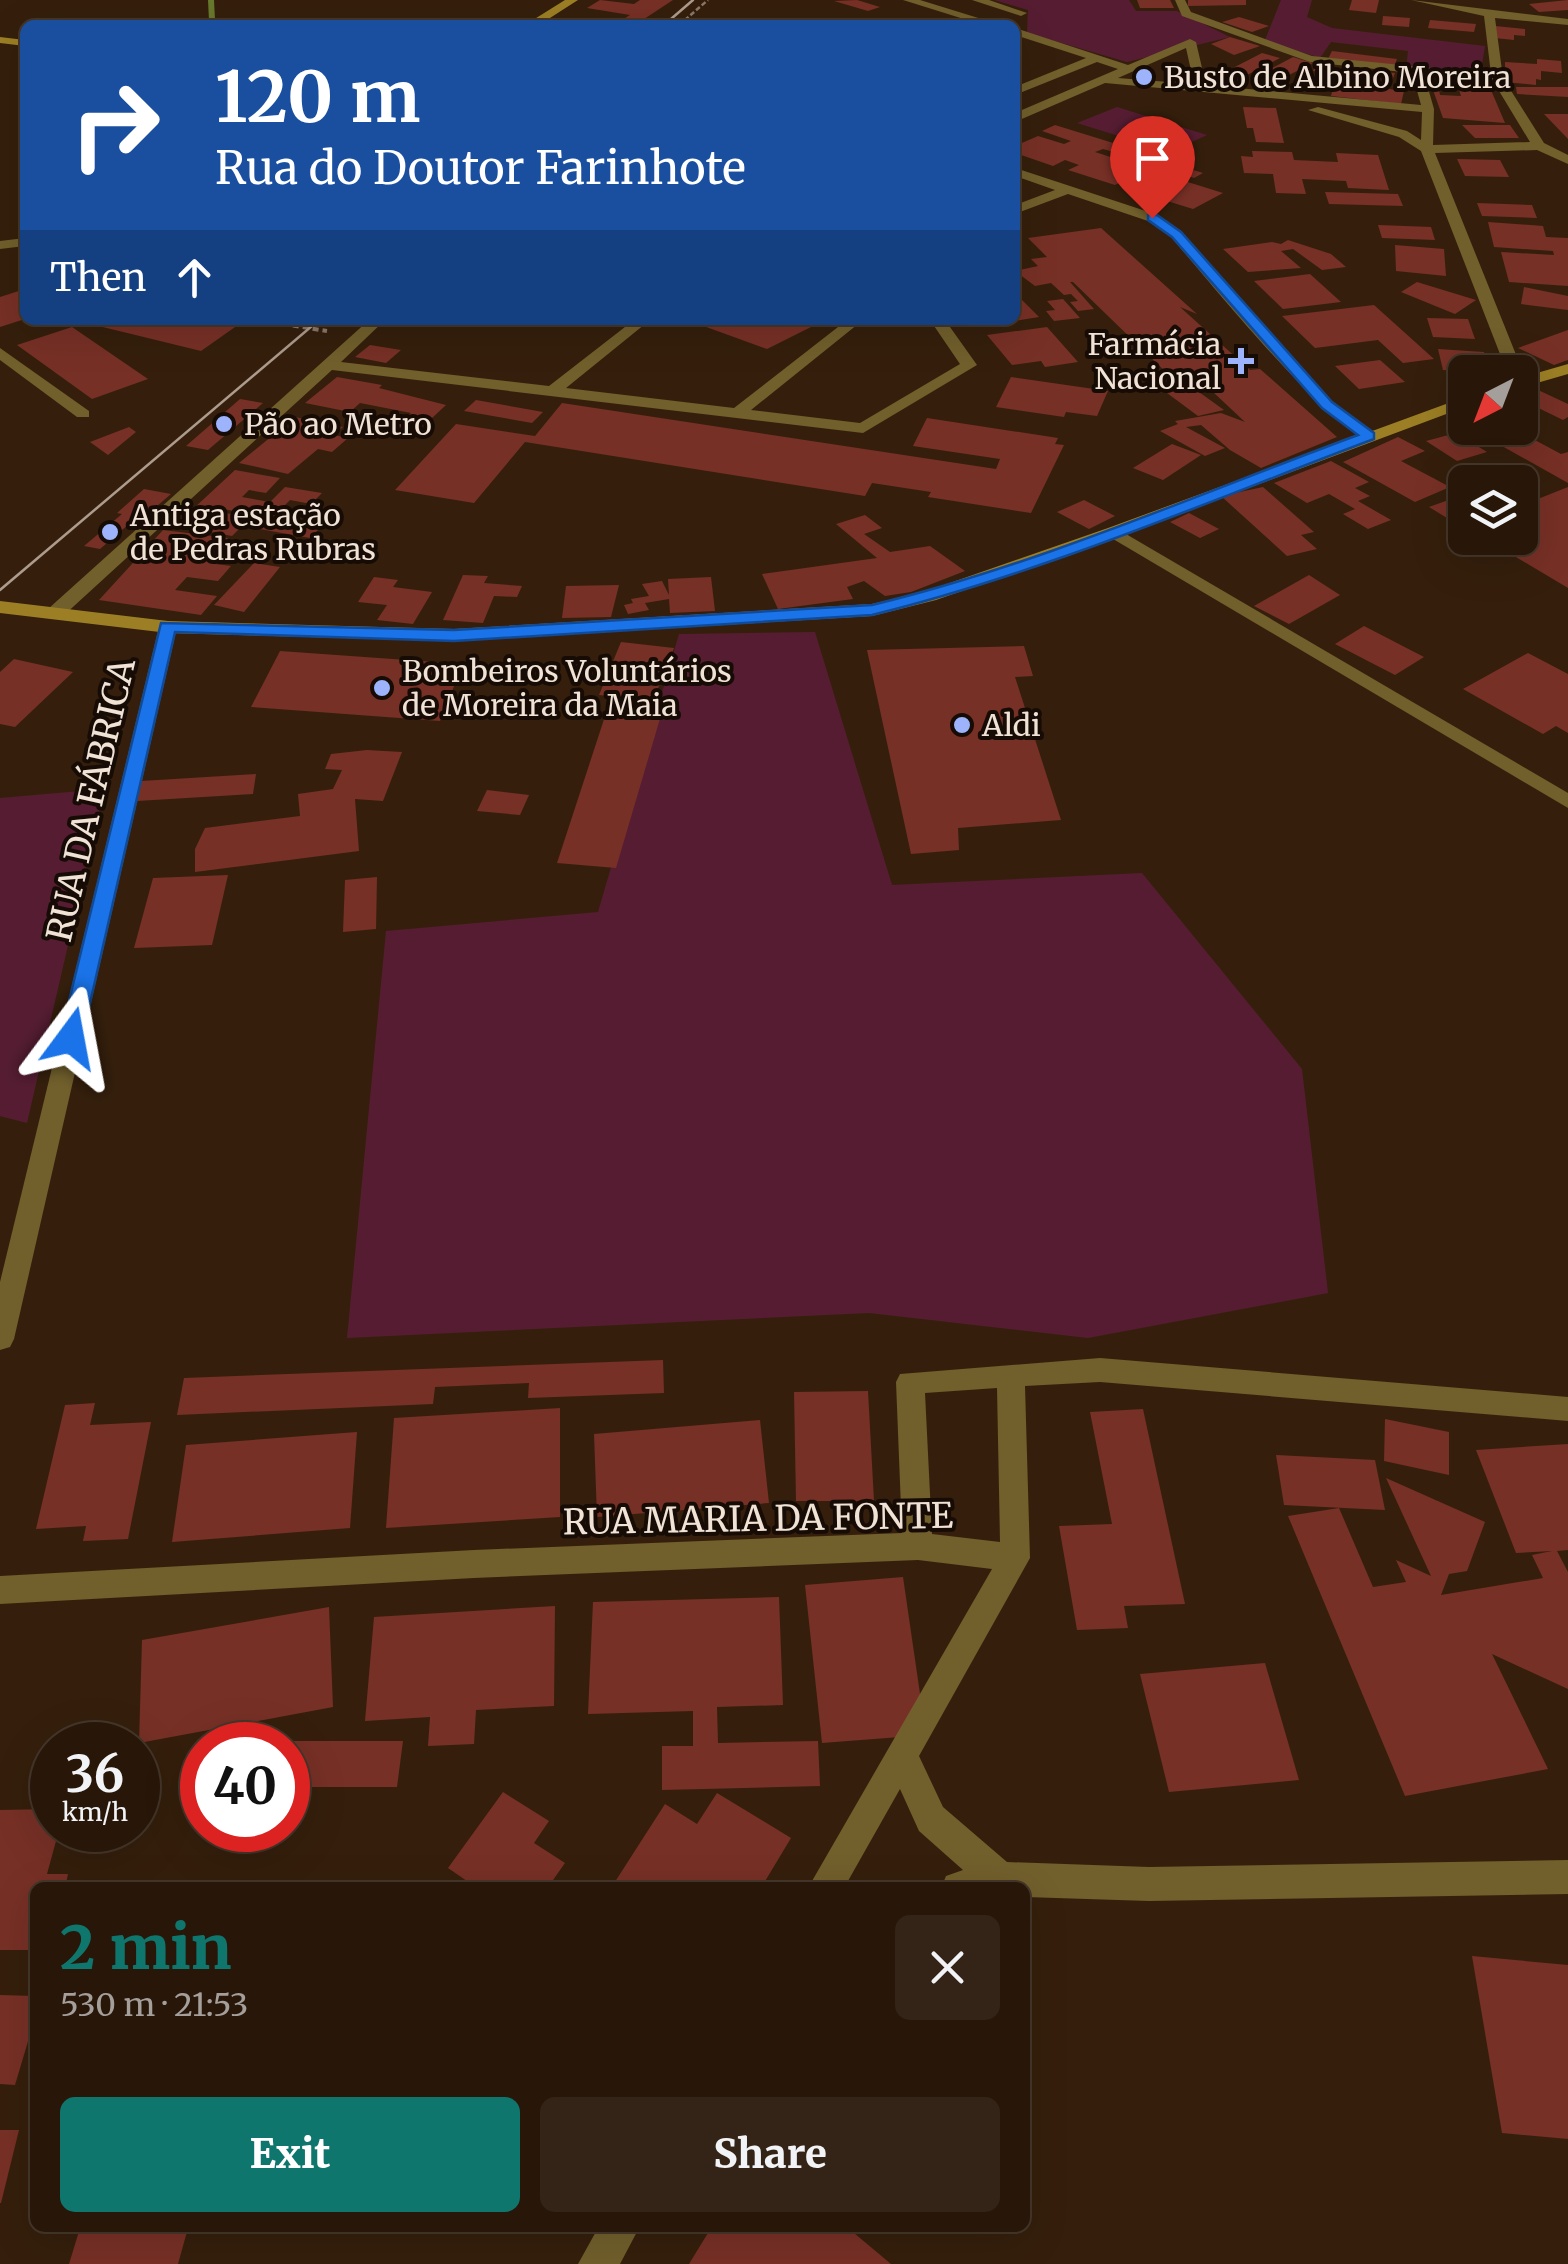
<!DOCTYPE html>
<html lang="en">
<head>
<meta charset="utf-8">
<style>
  body { margin:0; font-family:Merriweather,serif; background:#342417; color:#f1f3f6; height:100vh; display:flex; flex-direction:column; font-size:38px; white-space:nowrap }
  * { box-sizing:border-box; margin:0 }
  p { font-size:32px; color:#a59f9c }
  .icon { flex:none; width:55px; height:55px; fill:none; stroke:currentColor; stroke-width:2; stroke-linecap:round; stroke-linejoin:round }
  .map { position:relative; flex:1; overflow:hidden }
  .details { position:absolute; left:30px; top:1882px; width:1000px; height:350px; display:flex; flex-direction:column; background:#281709; border-radius:15px; box-shadow:0 10px 40px #0002,0 0 0 2px #44362a }
  .details>* { flex:none }
  .banner { position:absolute; left:20px; top:20px; width:1000px; height:305px; border-radius:15px; box-shadow:0 10px 40px #0002,0 0 0 2px #44362a; background:#1a4fa0; color:#fff; overflow:hidden }
  .needle { width:65px; rotate:222deg }
  .buttons { position:absolute; left:1448px; top:355px; display:grid; gap:20px }
  .buttons a { display:grid; place-items:center; width:90px; height:90px; border-radius:15px; background:#281709; box-shadow:0 10px 40px #0002,0 0 0 2px #44362a; font-size:50px }
  .speed { position:absolute; left:30px; top:1722px; display:flex; gap:20px; font-size:50px; font-weight:700; text-align:center }
  .speed>* { display:grid; place-content:center; width:130px; height:130px; border-radius:50%; background:#281709; box-shadow:0 10px 40px #0002,0 0 0 2px #44362a; line-height:1 }
  .speed small { font-size:25px; font-weight:400 }
  .speed .limit { border:15px solid #d22; background:#fff; color:#111 }
  .pin { position:absolute; display:grid; place-items:center; width:85px; height:85px; color:#fff; margin:-102px -42px; border-radius:50% 50% 50% 0; rotate:-45deg; box-shadow:0 0 10px #0007 }
  .pin .icon { rotate:45deg }
  .me { position:absolute; width:110px; margin:-55px; rotate:13deg; stroke-linejoin:round; filter:drop-shadow(0 0 8px #0008) }
  .turn { display:flex; align-items:center; gap:35px; height:210px; padding:0 30px; font-size:45px }
  .turn .icon { width:130px; height:130px; stroke-width:2.5 }
  .turn b { display:block; font-size:70px; line-height:85px }
  .then { display:flex; align-items:center; height:95px; padding:0 30px; background:#0003; gap:20px; font-size:38px }
  .round { display:grid; place-items:center; flex:none; width:105px; height:105px; border-radius:15px; background:#342417 }
  .summary { display:flex; align-items:center; justify-content:space-between; height:170px; padding:0 30px }
  h1 { font-size:60px; font-weight:800; line-height:75px; color:#0f766e }
  .button { display:flex; gap:20px; margin-top:auto; padding:20px 30px }
  .button a { flex:1; height:115px; border-radius:15px; background:#0f766e; color:#fff; font-size:40px; font-weight:800; line-height:115px; text-align:center }
  .button a+a { background:#342417; color:#f1f3f6 }
  .map>svg:first-child { display:block }
</style>
</head>
<body>
<div class="map">
<svg width="1568" height="2264" viewBox="0 0 1568 2264">
  <rect width="100%" height="100%" fill="#351f0c"/>
  <g fill="#561d32">
    <path d="M994 0H1129L1136 11H1177L1230 37 1127 62 1027 33 1028 10Z"/>
    <path d="M1281 0H1312L1307 17 1332 28 1485 46 1480 76 1406 69 1408 51 1331 42 1320 58 1265 40Z"/>
    <path d="M1117 107 1207 135 1170 152 1077 123Z"/>
    <path d="M815 632 892 885 1142 873 1302 1069 1328 1293 1088 1338 869 1313 347 1338 386 931 598 912 679 634Z"/>
    <path d="M104 789 27 1123 0 1116V798Z"/>
  </g>
  <g fill="none" stroke-linecap="round" stroke-linejoin="round">
    <path fill="#68782d" fill-rule="evenodd" d="M208 0H214L215 20 225 25H217L209 21Z"/>
  </g>
  <g fill="#773026">
    <path d="M600 0 634 4 640 0H673L635 25H614L630 15 587 8Z"/>
    <path d="M857 0 880 7 868 11 834 1Z"/>
    <path d="M1137 0H1170L1174 8H1140Z"/>
    <path d="M1188 0H1246V5L1188 6Z"/>
    <path d="M1352 0H1379L1376 13 1349 10Z"/>
    <path d="M1568 0V10L1539 12 1529 4Z"/>
    <path d="M1383 16 1410 18 1409 27 1382 25Z"/>
    <path d="M1239 17 1269 26 1252 32 1222 22Z"/>
    <path d="M1430 20 1476 24 1474 32 1428 28Z"/>
    <path d="M1495 26 1525 29V36L1514 35V40L1495 38Z"/>
    <path d="M1230 37 1260 46 1234 55 1211 44Z"/>
    <path d="M1332 51 1397 59 1393 69 1327 61Z"/>
    <path d="M1262 53 1280 58 1247 75 1229 70Z"/>
    <path d="M1293 57 1313 63 1283 78 1263 73Z"/>
    <path d="M1537 59 1561 61 1562 73 1541 71V80L1536 79V85L1505 82V62L1537 64Z"/>
    <path d="M1315 66 1395 73 1389 89 1404 91 1401 104 1331 96 1335 82 1318 80 1322 72 1313 71Z"/>
    <path d="M1516 87H1568V97L1517 94Z"/>
    <path d="M1459 89 1491 90 1505 123 1443 118 1433 90H1439L1440 95 1461 96Z"/>
    <path d="M1243 107 1276 108 1284 143 1256 142 1253 128H1247Z"/>
    <path d="M1544 114H1568V139Z"/>
    <path d="M1055 125 1139 151 1128 156 1103 149 1095 152 1148 169 1115 185 1068 170 1079 165 1065 160 1053 166 1015 153V146L1038 136 1064 144 1071 141 1042 131Z"/>
    <path d="M1462 125H1510L1519 138H1475Z"/>
    <path d="M1252 151 1292 152 1294 160 1338 162 1336 153 1378 155 1389 190 1348 188 1346 181 1302 179 1306 194 1276 193 1273 174 1244 173 1241 156 1253 157Z"/>
    <path d="M1144 155 1203 173 1194 178 1182 174 1175 178 1223 193 1193 209 1125 188 1162 169 1133 160Z"/>
    <path d="M1457 159 1500 160 1509 177 1465 176Z"/>
    <path d="M1325 192 1398 194 1403 206 1329 204Z"/>
    <path d="M1477 203 1532 205 1537 218 1482 216Z"/>
    <path d="M1488 222 1543 226 1546 237 1568 238V286L1509 282 1501 252 1554 255 1553 251 1494 247Z"/>
    <path d="M1378 225 1431 227 1435 240 1382 238Z"/>
    <path d="M1101 228 1197 314 1180 307 1250 370 1260 369 1337 437 1261 468 1230 450 1201 425 1186 427 1225 448 1205 456 1160 431 1178 424 1175 421 1221 413 1245 422 1197 377 1175 381 1073 282H1070L1094 309 1078 311 1070 302 1078 301 1071 294 1064 295 1051 283 1035 286 1015 271 1038 266 1031 259 1047 257 1028 238Z"/>
    <path d="M1288 240 1331 254 1346 267 1322 270 1293 249 1281 251 1301 268 1248 272 1223 249 1272 242 1281 244Z"/>
    <path d="M1395 245 1444 249 1446 276 1396 271Z"/>
    <path d="M1310 274 1341 302 1283 309 1254 281Z"/>
    <path d="M1417 282 1476 300 1455 314 1401 292Z"/>
    <path d="M1524 287 1568 296V310L1521 304Z"/>
    <path d="M25 289V319L0 327V297Z"/>
    <path d="M1015 293 1039 317 1015 321Z"/>
    <path d="M1063 299 1080 318 1054 321 1046 311 1055 310 1047 301Z"/>
    <path d="M1374 305 1434 359 1403 363 1378 340 1315 348 1282 316Z"/>
    <path d="M1427 318 1468 319 1475 339 1433 337Z"/>
    <path d="M245 320 201 351 78 321 79 320Z"/>
    <path d="M687 320H807L817 324 767 349Z"/>
    <path d="M72 327 148 379 92 399 17 345Z"/>
    <path d="M1047 327 1078 362 1045 367 1041 361 1012 365 987 335Z"/>
    <path d="M1568 330V360L1554 365 1518 348Z"/>
    <path d="M1116 334 1132 349 1113 352 1098 336Z"/>
    <path d="M370 345 401 350 386 363 355 357Z"/>
    <path d="M1438 349 1484 352 1490 372 1443 370Z"/>
    <path d="M1380 360 1405 382 1359 389 1335 366Z"/>
    <path d="M337 377 382 385 379 388 446 405 418 431 396 426 411 413 360 403 350 412 305 403Z"/>
    <path d="M1011 377 1108 391 1097 416 1066 412 1064 417 996 407Z"/>
    <path d="M1192 387 1224 410 1198 416 1167 393Z"/>
    <path d="M1536 389 1568 404V417L1563 420 1520 399V395Z"/>
    <path d="M240 399 263 403 208 450 186 446Z"/>
    <path d="M476 400 543 412 532 423 464 411Z"/>
    <path d="M562 403 996 469 1000 459 913 446 927 418 1058 438 1055 444 1064 445 1031 513 928 497 931 492 872 483 865 496 525 442 474 503 395 490 456 424 535 436Z"/>
    <path d="M295 417 343 427 334 435 348 438 332 452 318 449 288 474 239 463Z"/>
    <path d="M129 427 136 432 108 455 90 442Z"/>
    <path d="M1490 428H1512L1561 454 1568 452V483L1477 432Z"/>
    <path d="M1456 433 1487 452 1457 461 1426 441Z"/>
    <path d="M1398 437 1425 451 1401 461 1450 487 1415 502 1343 462Z"/>
    <path d="M1172 444 1201 455 1163 480 1133 468Z"/>
    <path d="M1331 461 1369 482 1355 488 1370 496 1358 501 1391 520 1368 529 1343 514 1355 509 1329 494 1307 503 1274 483Z"/>
    <path d="M235 470 280 478 266 493 249 490 242 497 270 502 285 487 322 493 311 504 290 500 272 518 223 509 220 512 318 530 310 538 242 526 232 536 193 529 196 525 179 522Z"/>
    <path d="M1263 487 1314 532 1301 535 1317 549 1287 556 1221 496Z"/>
    <path d="M1568 487V588L1484 538H1520V506Z"/>
    <path d="M144 489 171 494 143 518 137 517 100 549 84 546 122 514 117 513Z"/>
    <path d="M1465 494V511L1447 518 1429 507Z"/>
    <path d="M1084 500 1115 516 1089 529 1057 512Z"/>
    <path d="M1189 513 1219 529 1200 538 1170 522Z"/>
    <path d="M865 515 882 528 864 534 890 552 930 546 965 571 911 592 885 596 864 581 847 587 853 599 778 609 762 574 877 558 836 524Z"/>
    <path d="M163 530 228 538 208 563 231 566 218 581 187 577 175 590 217 596 201 615 99 600Z"/>
    <path d="M254 563 280 567 244 612 214 605Z"/>
    <path d="M463 575 488 576 484 583 522 586 517 597 494 596 483 623 443 620Z"/>
    <path d="M1309 575 1340 595 1289 624 1254 606Z"/>
    <path d="M374 577 398 580 393 587 432 592 413 624 377 620 387 605 358 602Z"/>
    <path d="M711 577 715 611 670 613 669 599 645 603 649 610 628 614 624 605 633 603 631 599 649 596 642 584 662 581 669 595 668 579Z"/>
    <path d="M619 585 611 617 562 618 566 586Z"/>
    <path d="M1364 626 1424 657 1395 675 1335 644Z"/>
    <path d="M621 642 674 648 653 701 599 695Z"/>
    <path d="M1024 646 1033 676 1015 677 1061 820 958 828 959 850 911 854 867 650Z"/>
    <path d="M280 651 463 664 440 721 251 707Z"/>
    <path d="M1528 653 1568 674V733L1556 726 1543 734 1463 689Z"/>
    <path d="M14 659 73 672 15 727 0 724V672Z"/>
    <path d="M610 701 664 705 616 868 557 863Z"/>
    <path d="M367 750 402 752 383 801 355 799 359 851 195 872V849L205 828 300 816 298 794 333 789 342 770 325 769 331 754Z"/>
    <path d="M256 774 253 794 137 801 141 781Z"/>
    <path d="M487 790 529 795 520 815 477 811Z"/>
    <path d="M228 875 212 945 134 948 153 878Z"/>
    <path d="M377 877 376 929 343 932 345 880Z"/>
    <path d="M663 1360 664 1393 528 1398 529 1383 435 1387 433 1404 177 1415 184 1378Z"/>
    <path d="M868 1391 874 1501H796L794 1392Z"/>
    <path d="M95 1403 90 1425 151 1422 128 1539 83 1541 86 1526 36 1529 65 1405Z"/>
    <path d="M560 1408V1517L386 1528 394 1418Z"/>
    <path d="M1143 1409 1185 1604 1124 1606 1128 1628 1077 1630 1059 1526 1112 1524 1090 1412Z"/>
    <path d="M1385 1419 1449 1432V1475L1384 1461Z"/>
    <path d="M760 1420 769 1503 597 1517 594 1434Z"/>
    <path d="M357 1432 350 1528 172 1542 186 1445Z"/>
    <path d="M1568 1444V1550L1557 1551 1568 1572V1689L1492 1654 1548 1769 1405 1796 1288 1516 1339 1508 1373 1587 1406 1582 1396 1560 1431 1576 1386 1478 1485 1522 1467 1571 1449 1574 1441 1595 1543 1578 1532 1555 1552 1551 1516 1553 1476 1450Z"/>
    <path d="M1276 1455 1375 1460 1385 1510 1284 1505Z"/>
    <path d="M903 1577 926 1735 822 1743 805 1585Z"/>
    <path d="M779 1597 783 1705 717 1707 718 1743 818 1741 820 1786 662 1790V1746H693V1711L588 1714 593 1602Z"/>
    <path d="M555 1606 554 1706 476 1710 474 1744 428 1746 430 1717 365 1721 374 1617Z"/>
    <path d="M329 1607 333 1707 139 1743 142 1640Z"/>
    <path d="M1265 1663 1299 1780 1169 1792 1140 1674Z"/>
    <path d="M285 1741H403L397 1787H288Z"/>
    <path d="M503 1792 549 1821 534 1843 565 1863 553 1880 565 1888H477L448 1868Z"/>
    <path d="M717 1793 791 1838 761 1888H611L665 1804 697 1824Z"/>
    <path d="M52 1809V1830H59L47 1874H68L65 1888H35V1950H0V1810Z"/>
    <path d="M1472 1956 1568 1965V2139L1502 2133Z"/>
    <path d="M0 1995 35 1996V2018L15 2085 0 2084Z"/>
    <path d="M0 2130H19L1 2203H0Z"/>
    <path d="M80 2228H188L178 2264H69Z"/>
    <path d="M711 2228H848L891 2264H689Z"/>
  </g>
  <g fill="none" stroke-linecap="round" stroke-linejoin="round">
    <path stroke="#8b7869" stroke-width="2.5" stroke-dasharray="5 2.5" stroke-linecap="butt" d="M679 25 708 0"/>
    <path stroke="#8b7869" stroke-width="4" stroke-dasharray="6 4" stroke-linecap="butt" d="M283 324 327 331"/>
    <g fill="#715f2c" fill-rule="evenodd">
      <path d="M903 0H920L1001 25H983Z"/>
      <path d="M972 0H989L1027 13 1021 16Z"/>
      <path d="M1175 0H1185L1191 12 1312 56 1491 74 1484 16 1411 0 1568 19V25L1495 18 1503 78 1544 143 1568 155V164L1537 150 1435 153 1523 372 1520 375 1507 372 1421 151 1399 137 1308 110 1318 107 1407 131 1421 140 1422 112 1105 83 1015 122V113L1118 69 1097 62 1015 95V87L1086 58 1015 35V28L1128 65 1190 39 1196 42 1206 85 1421 105 1412 73 1310 62 1182 16ZM1186 48 1194 84 1118 78ZM1424 74 1493 81 1530 142 1433 145 1434 109Z"/>
      <path d="M1015 168 1158 215 1181 231 1333 402 1375 433V439C1339 444 1201 271 1171 237L1148 221 1068 194 1015 214V205L1055 190 1015 176Z"/>
      <path d="M25 238V246L0 249V241Z"/>
      <path d="M369 320H385L341 362 549 386 634 320H650L566 388 734 408 847 320H863L751 410 860 423 960 364 930 320H945L977 365 863 433 332 370 62 617H48V609Z"/>
      <path d="M0 348 89 411V417H77L0 360Z"/>
      <path d="M1114 527 1568 793V808L1108 536 1105 532Z"/>
      <path d="M1100 1358 1568 1397V1421L1100 1382 1025 1386 1030 1558 919 1756 943 1807 1007 1862 1149 1867 1568 1860V1894L1149 1901 1025 1897V1888H941L946 1876 963 1870 919 1831 900 1789 844 1888H808L992 1569 918 1560 474 1578 0 1604V1576L474 1550 902 1533 896 1382 900 1374ZM997 1388 1000 1542 932 1534 925 1393Z"/>
      <path d="M598 2228H639L620 2264H578Z"/>
    </g>
    <path fill="#715f2c" fill-rule="evenodd" d="M168 621 177 627 14 1339 10 1347 0 1350V1282L159 627Z"/>
    <g fill="#9c7f25" fill-rule="evenodd">
      <path d="M565 0H578L539 25H525Z"/>
      <path d="M0 37 25 40V46L0 43Z"/>
      <path d="M1568 364V374L1520 388V378Z"/>
      <path d="M1465 397V407L1120 536 936 600 872 616 454 641 168 633 0 613V601L168 621 454 629 872 604 924 592 1108 528Z"/>
    </g>
    <g stroke="#ad9b8d" stroke-width="2.5">
      <path d="M664 25 693 0"/>
      <path d="M0 590 319 320"/>
    </g>
  </g>
  <path fill="#1a73e8" stroke="#114b97" stroke-width="2.5" d="M1148 215H1157L1181 232 1332 402 1374 433V439C1209 501 1043 573 872 615L454 641 175 632 82 1038 79 1043H63L60 1038 161 623 454 630 872 605C1038 565 1198 494 1358 435L1322 408 1172 237 1148 220Z"/>
  <g fill="#9db4fd" stroke="#160c05" stroke-width="4">
    <circle cx="1144" cy="77" r="10"/>
    <path d="M1236 346h10v10h10v10h-10v10h-10v-10h-10v-10h10z"/>
    <circle cx="224" cy="424" r="10"/>
    <circle cx="110" cy="532" r="10"/>
    <circle cx="382" cy="688" r="10"/>
    <circle cx="962" cy="725" r="10"/>
  </g>
  <g text-anchor="middle" dominant-baseline="central" stroke-width="8" stroke-linejoin="round" paint-order="stroke">
    <g font-size="30" fill="#f1e2d6" stroke="#160c05" text-anchor="start">
      <text x="1164" y="77">Busto de Albino Moreira</text>
      <text x="1221" y="344" text-anchor="end">Farmácia<tspan x="1221" dy="34">Nacional</tspan></text>
      <text x="244" y="424">Pão ao Metro</text>
      <text x="130" y="515">Antiga estação<tspan x="130" dy="34">de Pedras Rubras</tspan></text>
      <text x="402" y="671">Bombeiros Voluntários<tspan x="402" dy="34">de Moreira da Maia</tspan></text>
      <text x="982" y="725">Aldi</text>
    </g>
    <g font-size="35" fill="#f1e2d6" stroke="#160c05">
      <text transform="translate(91 800) rotate(-77)">RUA DA FÁBRICA</text>
      <text transform="translate(758 1519) rotate(-1)">RUA MARIA DA FONTE</text>
    </g>
  </g>
</svg>
<div class="buttons">
<a><svg class="needle" viewBox="-14 -14 28 28"><path d="M0-13l5 13h-10z" fill="#e53935"/><path d="M0 13l5-13h-10z" fill="#a59f9c"/></svg></a>
<a><svg class="icon" aria-label="layers" viewBox="0 0 24 24"><path d="M12 4l9 5-9 5-9-5zM3 14l9 5 9-5"/></svg></a>
</div>
<div class="speed"><div>36<small>km/h</small></div><div class="limit">40</div></div>
<div class="pin" style="left:1152px;top:218px;background:#d93025"><svg class="icon" aria-label="arrive" viewBox="0 0 24 24"><path d="M6 21V4h12l-3 4 3 4H6"/></svg></div>
<svg class="me" style="left:71px;top:1038px" viewBox="-20 -20 40 40"><path d="M0-17L14 15 0 8-14 15z" fill="#1a73e8" stroke="#fff" stroke-width="4"/></svg>
<div class="banner">
<div class="turn"><svg class="icon" aria-label="right" viewBox="0 0 24 24"><path d="M7 20v-9h11M14 6l5 5-5 5"/></svg><div><b>120 m</b>Rua do Doutor Farinhote</div></div>
<div class="then">Then<svg class="icon" aria-label="ahead" viewBox="0 0 24 24"><path d="M12 20V5M6 11l6-6 6 6"/></svg></div>
</div>
<section class="details">
<div class="summary"><div><h1>2 min</h1><p>530 m · 21:53</p></div><a class="round"><svg class="icon" aria-label="close" viewBox="0 0 24 24"><path d="M6 6l12 12M18 6L6 18"/></svg></a></div>
<div class="button"><a>Exit</a><a>Share</a></div>
</section>
</div>
</body>
</html>
